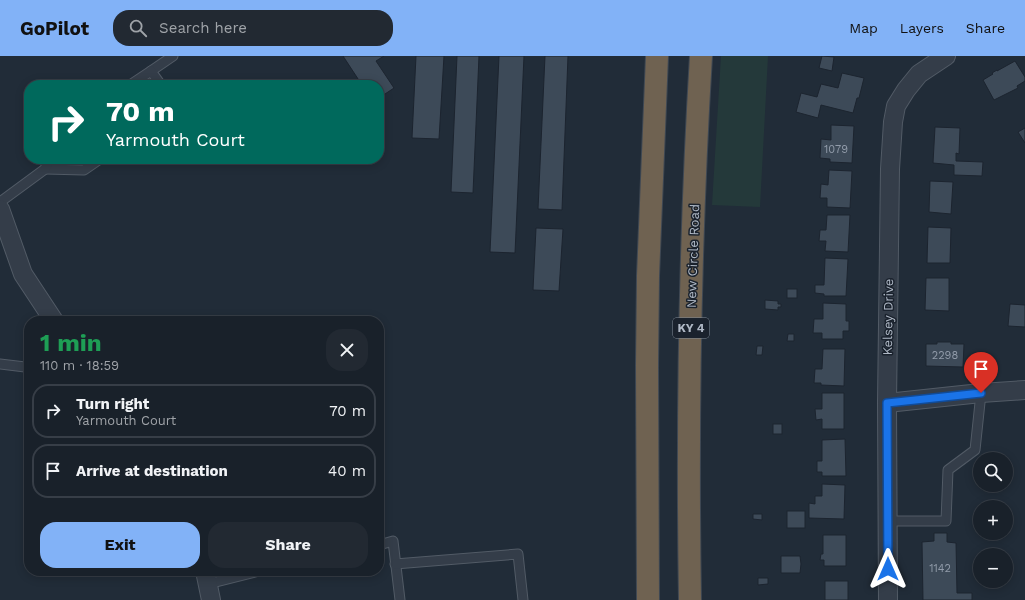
<!DOCTYPE html>
<html lang="en">
<head>
<meta charset="utf-8">
<style>
  body { margin:0; font-family:"Work Sans",sans-serif; background:#222932; color:#f1f3f6; height:100vh; display:flex; flex-direction:column; font-size:15px; white-space:nowrap }
  * { box-sizing:border-box; margin:0 }
  p { font-size:13px; color:#9fa3a8 }
  .icon { flex:none; width:22px; height:22px; fill:none; stroke:currentColor; stroke-width:2; stroke-linecap:round; stroke-linejoin:round }
  .map { position:relative; flex:1; overflow:hidden }
  .side { position:absolute; left:24px; top:260px; width:360px; height:260px; display:flex; flex-direction:column; background:#19212a; border-radius:16px; box-shadow:0 2px 10px #0003,0 0 0 1px #373e47 }
  .side>* { flex:none }
  .hud { position:absolute; left:24px; top:24px; width:360px; height:84px; border-radius:16px; box-shadow:0 2px 10px #0003,0 0 0 1px #373e47; background:#00695c; color:#fff; overflow:hidden }
  .controls { position:absolute; left:973px; top:396px; display:grid; gap:8px }
  .controls a { display:grid; place-items:center; width:40px; height:40px; border-radius:50%; background:#19212a; box-shadow:0 2px 10px #0003,0 0 0 1px #373e47; font-size:20px }
  .pin { position:absolute; display:grid; place-items:center; width:34px; height:34px; color:#fff; margin:-41px -17px; border-radius:50% 50% 50% 0; rotate:-45deg; box-shadow:0 0 4px #0007 }
  .pin .icon { rotate:45deg }
  .me { position:absolute; width:44px; margin:-22px; rotate:0deg; stroke-linejoin:round; filter:drop-shadow(0 0 3px #0008) }
  .turn { display:flex; align-items:center; gap:14px; height:84px; padding:0 16px; font-size:18px }
  .turn .icon { width:52px; height:52px; stroke-width:2.5 }
  .turn b { display:block; font-size:28px; line-height:34px }
  .round { display:grid; place-items:center; flex:none; width:42px; height:42px; border-radius:16px; background:#222932 }
  .headline { display:flex; align-items:center; justify-content:space-between; height:68px; padding:0 16px }
  h1 { font-size:24px; font-weight:700; line-height:30px; color:#1e9e55 }
  .primary-button { display:flex; gap:8px; margin-top:auto; padding:8px 16px }
  .primary-button a { flex:1; height:46px; border-radius:16px; background:#82b2f7; color:#111; font-size:16px; font-weight:700; line-height:46px; text-align:center }
  .primary-button a+a { background:#222932; color:#f1f3f6 }
  ul { padding:0; list-style:none }
  li { display:flex; align-items:center; gap:12px; height:54px; margin:0 8px 6px; padding:0 8px; border:2px solid #373e47; border-radius:16px }
  li div { flex:1 }
  li b { display:block; font-size:15px }
  li em { font-style:normal }
  header { display:flex; align-items:center; gap:24px; box-sizing:border-box; height:56px; padding:0 20px; background:#82b2f7; color:#111 }
  header strong { font-size:19px }
  nav { display:flex; gap:22px; margin-inline-start:auto; font-size:14px }
  .search { width:280px; height:36px; background:#222932; display:flex; align-items:center; gap:10px; box-sizing:border-box; padding:0 14px; border-radius:16px; color:#9fa3a8; font-size:15px }
  .map>svg:first-child { display:block }
</style>
</head>
<body>
<header>
<strong>GoPilot</strong>
<div class="search"><svg class="icon" aria-label="search" viewBox="0 0 24 24"><circle cx="10" cy="10" r="6"/><path d="M15 15l6 6"/></svg>Search here</div>
<nav><a>Map</a><a>Layers</a><a>Share</a></nav>
</header>
<div class="map">
<svg width="1025" height="544" viewBox="0 0 1025 544">
  <rect width="100%" height="100%" fill="#212c38"/>
  <path fill="#24393a" d="M721 0H768L760 151 712 149Z"/>
  <g fill="#3d4a58" stroke="#1c242f">
    <path d="M343 0H384L376 5 394 32 379 42V29H362Z"/>
    <path d="M416 0H444L439 83 412 82Z"/>
    <path d="M457 0H479L473 137 451 136Z"/>
    <path d="M499 0H524L515 197 490 196Z"/>
    <path d="M545 0H568L562 154 538 153Z"/>
    <path d="M822 0 834 1 832 15 819 12Z"/>
    <path d="M1015 5 1025 21V25L1017 30 1018 32 994 44 983 24 993 18 992 17 997 14V15Z"/>
    <path d="M842 17 864 22 859 42H857L853 57 821 49 818 62 796 56 801 37 817 41 821 28 838 32Z"/>
    <path d="M831 69 854 70 852 107 830 106V103L820 102 821 83 831 84Z"/>
    <path d="M935 71 960 72 959 98 956 97V105L983 106 982 120 954 119V109L933 107Z"/>
    <path d="M1025 72V87L1018 76Z"/>
    <path d="M829 114 852 115 850 152 827 151V142H820L821 128 828 129Z"/>
    <path d="M930 125 953 126 951 158 929 156Z"/>
    <path d="M827 159H850L848 196 825 195 826 185H819L820 174H826Z"/>
    <path d="M928 171 951 172 950 207H927Z"/>
    <path d="M536 172 563 173 559 235 533 234Z"/>
    <path d="M825 202 848 203 846 240H824V238L815 237V229H824Z"/>
    <path d="M926 222H949V255L925 254Z"/>
    <rect x="787" y="233" width="10" height="9"/>
    <path d="M765 244 778 245V248H781V251H778V254L765 253Z"/>
    <path d="M823 247 846 248V265H849V275H843V283H822V277H813L814 263H823Z"/>
    <path d="M1010 248 1025 249V271L1008 270Z"/>
    <path d="M788 278H794V285H787Z"/>
    <path d="M937 286H951V288H964L963 311 926 310V288H937Z"/>
    <path d="M757 290H763L762 299H756Z"/>
    <path d="M823 293H845L844 330 821 329V327H814L815 313H822Z"/>
    <path d="M822 337H844V373H822V363L816 364 815 353H822Z"/>
    <rect x="773" y="368" width="9" height="10"/>
    <path d="M845 383 846 420H822V416H817V405H822V384Z"/>
    <path d="M822 428 845 429 844 463 809 462V447L815 448V440H822Z"/>
    <rect x="787" y="455" width="18" height="17"/>
    <path d="M753 458H762V464L753 463Z"/>
    <path d="M934 477H947V486L956 487 957 537H972V544H923L922 486 934 485Z"/>
    <path d="M823 479H846V510H824V504H820L821 498H823Z"/>
    <path d="M781 500H800L801 508 800 517H781Z"/>
    <path d="M758 522H768V528L758 529Z"/>
    <rect x="825" y="525" width="23" height="19"/>
  </g>
  <g fill="none" stroke-linecap="round" stroke-linejoin="round">
    <g stroke="#525b66" stroke-width="11">
      <g id="service">
        <path d="M151 15 173 0"/>
        <path d="M130 29 151 15 161 29"/>
        <path d="M45 113 84 114 100 103"/>
        <path d="M0 146 45 113 49 103"/>
        <path d="M0 308 25 311 29 309"/>
        <path d="M888 465H946L948 414 975 394 981 337"/>
        <path d="M379 489 393 485 400 544"/>
        <path d="M395 508 518 498 523 544"/>
        <path d="M208 528 259 515"/>
      </g>
    </g>
    <g stroke="#525b66" stroke-width="20">
      <g id="minor">
        <path d="M0 153 23 218 54 265"/>
        <path d="M887 347 981 337 1025 334"/>
        <path d="M205 515 211 544"/>
        <path d="M888 544 887 347 890 113 893 66 896 50 906 34 919 18 946 0"/>
      </g>
    </g>
    <g stroke="#3f4853" stroke-width="24">
      <g id="motorway">
        <path d="M648 544 647 309 648 220 657 0"/>
        <path d="M690 544C687 363 690 181 701 0"/>
      </g>
    </g>
    <use href="#service" stroke="#343d49" stroke-width="9"/>
    <use href="#minor" stroke="#343d49" stroke-width="18"/>
    <use href="#motorway" stroke="#6f6251" stroke-width="22"/>
  </g>
  <g fill="none" stroke-linecap="round" stroke-linejoin="round">
    <g stroke="#114b97" stroke-width="10">
      <path id="route" d="M888 513 887 347 981 337"/>
    </g>
    <use href="#route" stroke="#1a73e8" stroke-width="7"/>
  </g>
  <g text-anchor="middle" dominant-baseline="central" stroke-width="3" stroke-linejoin="round" paint-order="stroke">
    <g font-size="11" fill="#929caa">
      <text x="836" y="93">1079</text>
      <text x="945" y="299">2298</text>
      <text x="940" y="512">1142</text>
    </g>
    <rect fill="#1a222d" stroke="#828b97" stroke-width="1" x="673" y="262" width="36" height="20" rx="3"/>
    <g font-size="12" font-weight="bold" fill="#afb8c5">
      <text x="691" y="272">KY 4</text>
    </g>
    <g font-size="13" fill="#afb8c5" stroke="#1a222d">
      <text transform="translate(693 200) rotate(-88)">New Circle Road</text>
      <text transform="translate(888 261) rotate(-89)">Kelsey Drive</text>
    </g>
  </g>
</svg>
<div class="controls">
<a><svg class="icon" aria-label="search" viewBox="0 0 24 24"><circle cx="10" cy="10" r="6"/><path d="M15 15l6 6"/></svg></a>
<a>+</a>
<a>−</a>
</div>
<div class="pin" style="left:981px;top:337px;background:#d93025"><svg class="icon" aria-label="arrive" viewBox="0 0 24 24"><path d="M6 21V4h12l-3 4 3 4H6"/></svg></div>
<svg class="me" style="left:888px;top:513px" viewBox="-20 -20 40 40"><path d="M0-17L14 15 0 8-14 15z" fill="#1a73e8" stroke="#fff" stroke-width="4"/></svg>
<div class="hud">
<div class="turn"><svg class="icon" aria-label="right" viewBox="0 0 24 24"><path d="M7 20v-9h11M14 6l5 5-5 5"/></svg><div><b>70 m</b>Yarmouth Court</div></div>
</div>
<section class="side">
<div class="headline"><div><h1>1 min</h1><p>110 m · 18:59</p></div><a class="round"><svg class="icon" aria-label="close" viewBox="0 0 24 24"><path d="M6 6l12 12M18 6L6 18"/></svg></a></div>
<ul>
<li><svg class="icon" aria-label="right" viewBox="0 0 24 24"><path d="M7 20v-9h11M14 6l5 5-5 5"/></svg><div><b>Turn right</b><p>Yarmouth Court</p></div><em>70 m</em></li>
<li><svg class="icon" aria-label="arrive" viewBox="0 0 24 24"><path d="M6 21V4h12l-3 4 3 4H6"/></svg><div><b>Arrive at destination</b></div><em>40 m</em></li>
</ul>
<div class="primary-button"><a>Exit</a><a>Share</a></div>
</section>
</div>
</body>
</html>
